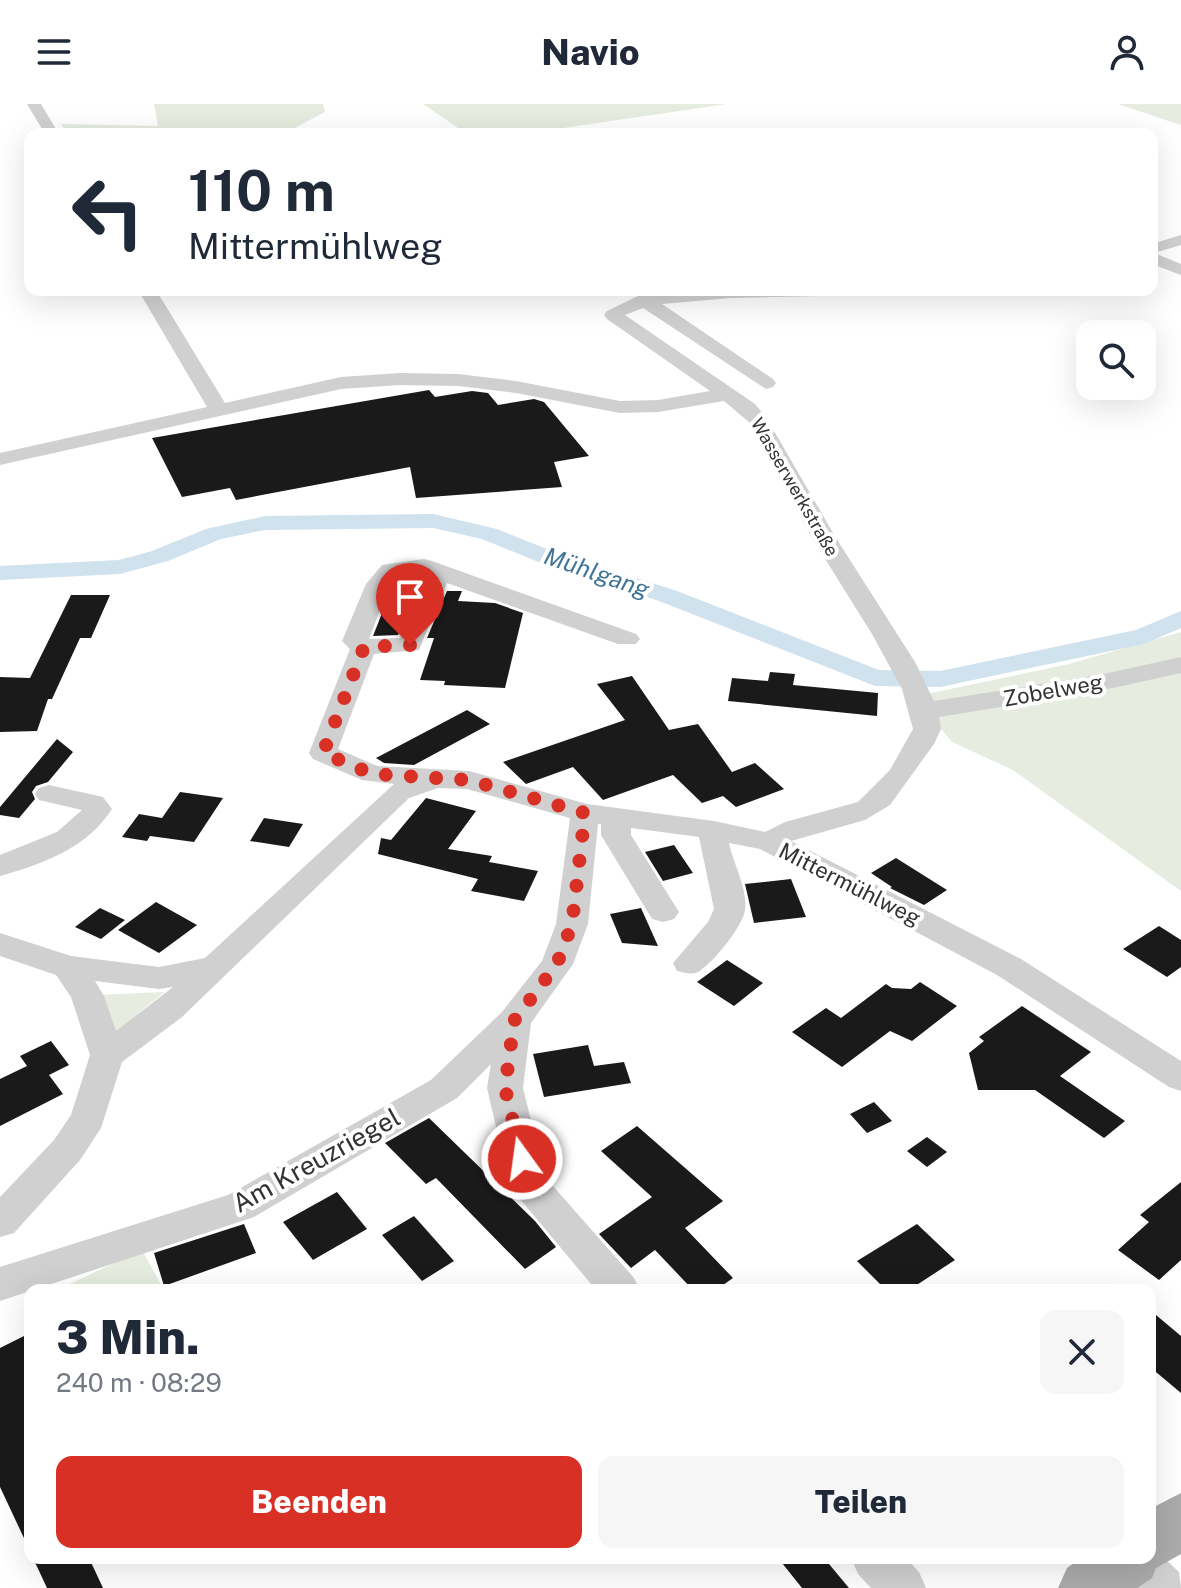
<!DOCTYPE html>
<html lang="de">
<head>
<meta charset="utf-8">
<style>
  body { margin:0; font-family:"Public Sans",sans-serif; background:#f6f6f7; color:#1f2937; height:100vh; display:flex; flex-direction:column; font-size:30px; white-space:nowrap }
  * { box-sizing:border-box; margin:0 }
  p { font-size:26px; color:#747a83 }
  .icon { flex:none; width:44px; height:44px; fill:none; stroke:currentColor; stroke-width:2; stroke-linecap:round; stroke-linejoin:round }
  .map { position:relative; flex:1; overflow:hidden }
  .details { position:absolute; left:24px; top:1180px; width:1132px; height:280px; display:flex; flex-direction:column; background:#fff; border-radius:16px; box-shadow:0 8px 32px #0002 }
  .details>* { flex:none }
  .top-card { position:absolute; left:24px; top:24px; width:1134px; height:168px; border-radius:16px; box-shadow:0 8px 32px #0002; background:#fff; color:#1f2937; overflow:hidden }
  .controls { position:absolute; left:1076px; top:216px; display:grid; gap:16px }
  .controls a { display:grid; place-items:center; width:80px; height:80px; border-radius:16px; background:#fff; box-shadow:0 8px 32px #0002; font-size:40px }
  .pin { position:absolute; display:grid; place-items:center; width:68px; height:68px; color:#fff; margin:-82px -34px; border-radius:50% 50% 50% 0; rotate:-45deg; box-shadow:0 0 8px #0007 }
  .pin .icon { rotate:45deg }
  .me { position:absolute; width:88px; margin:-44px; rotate:346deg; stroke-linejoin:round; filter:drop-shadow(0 0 6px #0008) }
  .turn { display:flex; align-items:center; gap:28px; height:168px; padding:0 32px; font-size:36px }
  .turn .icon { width:104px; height:104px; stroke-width:2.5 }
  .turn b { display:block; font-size:56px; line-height:68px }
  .round { display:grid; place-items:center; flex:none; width:84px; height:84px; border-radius:16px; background:#f6f6f7 }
  .head { display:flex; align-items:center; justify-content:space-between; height:136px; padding:0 32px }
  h1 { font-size:48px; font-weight:800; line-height:60px }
  .cta { display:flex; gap:16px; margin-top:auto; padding:16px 32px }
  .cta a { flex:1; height:92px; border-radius:16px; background:#d93025; color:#fff; font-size:32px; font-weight:800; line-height:92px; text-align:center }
  .cta a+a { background:#f6f6f7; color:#1f2937 }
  header { display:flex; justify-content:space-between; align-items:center; height:104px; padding:0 32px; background:#fff; font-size:36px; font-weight:800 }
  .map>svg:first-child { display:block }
</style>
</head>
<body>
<header><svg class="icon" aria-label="menu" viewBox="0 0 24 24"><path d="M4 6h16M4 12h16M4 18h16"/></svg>Navio<svg class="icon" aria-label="person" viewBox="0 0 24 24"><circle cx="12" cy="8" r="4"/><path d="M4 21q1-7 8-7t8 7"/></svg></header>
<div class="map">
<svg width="1181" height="1484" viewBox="0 0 1181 1484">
  <rect width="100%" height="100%" fill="#fff"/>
  <g fill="#e6ecdf">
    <path d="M154 0H323L325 8 283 30H68L61 20 158 22Z"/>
    <path d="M423 0H727L522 30H467Z"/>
    <path d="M1118 0H1181V21Z"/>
    <path d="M1181 528V787L1013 666 952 638 941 625 927 590 1069 560Z"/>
    <path d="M164 888 111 932 98 891Z"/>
    <path d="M142 1146 164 1186H57Z"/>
  </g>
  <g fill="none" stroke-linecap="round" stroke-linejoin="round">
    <path fill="#cfe2ee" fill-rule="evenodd" d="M433 410 497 425 552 447 677 487 879 566 940 567 1136 526 1181 507V524L1144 540 940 583 875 582 659 497 536 457 482 435 433 424 265 426 221 435 168 457 120 470 0 476V462L119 456 152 447 206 425 265 412Z"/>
  </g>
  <g fill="#1a1a1a">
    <path d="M429 286 435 293 472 287 488 289 498 301 534 295 544 298 589 352 554 358 562 383 416 394 410 363 236 396 230 384 182 393 152 334Z"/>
    <path d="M422 472 398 531 373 532 392 484 399 475Z"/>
    <path d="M447 487H462L458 497 495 499 523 509 505 584 444 581 445 577 420 576 434 534H427Z"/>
    <path d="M71 491H110L91 534H80L52 595H48L37 627 0 628V573L30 574Z"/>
    <path d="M770 568 795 570 793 581 878 589 877 612 728 597 732 574 768 577Z"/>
    <path d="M632 572 669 626 698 620 732 668 755 659 784 685 736 703 723 692 702 699 673 671 603 696 573 663 526 680 503 658 625 616 597 580Z"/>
    <path d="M467 606 490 620 414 661 384 659 376 654Z"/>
    <path d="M57 635 73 648 48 678 36 682 32 688 35 695 19 714 0 711V703Z"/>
    <path d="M180 688 223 694 194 738 150 732 147 737 122 733 139 710 162 714Z"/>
    <path d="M426 694 476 707 448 745 492 752 489 758 538 767 524 797 471 787 478 775 378 750 381 734 391 736Z"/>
    <path d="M264 714 303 720 289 743 250 737Z"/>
    <path d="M674 741 693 769 663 777 645 748Z"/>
    <path d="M896 754 947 786 924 801 890 784 892 783 871 769Z"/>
    <path d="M791 775 806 813 754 819 745 780Z"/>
    <path d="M156 798 197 821 159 849 118 826Z"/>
    <path d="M100 804 125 816 101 835 75 823Z"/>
    <path d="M641 804 658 842 622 839 610 810Z"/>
    <path d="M1159 822 1181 836V863L1167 873 1123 845Z"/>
    <path d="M727 856 763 879 734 902 697 878Z"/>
    <path d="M920 878 957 902 912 937 890 927 842 963 792 928 826 904 841 914 886 880 892 884 911 885Z"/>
    <path d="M1022 902 1091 948 1060 972 1125 1017 1104 1034 1035 986H978L969 949 984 937 979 933Z"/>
    <path d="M51 937 69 961 49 971 63 990 0 1022V975L27 962 20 952Z"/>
    <path d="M588 941 594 962 624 958 631 979 544 993 533 950Z"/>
    <path d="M874 998 892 1017 867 1029 850 1010Z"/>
    <path d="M429 1014 535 1117 556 1143 525 1165 436 1074 426 1080 385 1039Z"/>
    <path d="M637 1022 723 1097 685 1124 733 1174 716 1186H693L655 1146 631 1164 599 1130 652 1093 601 1047Z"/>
    <path d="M927 1033 947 1048 927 1063 907 1047Z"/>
    <path d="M1181 1078V1156L1159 1176 1118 1146 1149 1118 1140 1111Z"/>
    <path d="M337 1088 367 1125 313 1156 283 1118Z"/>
    <path d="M414 1112 454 1157 422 1177 382 1131Z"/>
    <path d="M244 1120 256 1149 164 1182 154 1149Z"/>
    <path d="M917 1120 955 1156 909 1186H886L857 1157Z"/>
    <path d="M1150 1206 1181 1232V1289L1150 1263Z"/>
    <path d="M30 1229V1447L0 1383V1244Z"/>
    <path d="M33 1454H89L103 1484H47Z"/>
    <path d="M778 1454H824L849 1484H802Z"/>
  </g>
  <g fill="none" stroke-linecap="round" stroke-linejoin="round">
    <g fill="#d0d0d0" fill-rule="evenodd">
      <path d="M27 0H41L59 30H45Z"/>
      <path d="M1181 131V141L1154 149 1181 160V171L1152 160V140Z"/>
      <path d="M138 186H156L225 299 341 273 400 269 458 270 516 277 620 297 658 296 710 287 607 215 604 211 607 207 638 192 690 186H876L867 191 731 194 662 200 773 275 776 279 773 283 766 285 643 204 625 211 755 300 766 313 836 434 915 558 934 597 1099 571 1181 553V569L1099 587 939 613 941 625 934 640 890 701 865 716 791 737 1021 855 1181 957V987L1169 983 997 871 760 745 729 739C733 760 748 784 745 806 743 822 715 856 701 866 694 872 686 869 677 867L673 859 708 818 714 805 699 733 631 724V731L679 808 674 815 663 818 652 815 601 731V720H598L588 820 573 860 531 919 523 984 545 1073 634 1174 640 1186H596L515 1089 509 1079 487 984 491 960 457 994 254 1113 0 1197V1163L228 1091 431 976 502 908 542 857 556 820 570 714 467 685 438 684 409 694 182 913 122 958 101 1024 80 1056 14 1129 0 1133V1093L54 1036 71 1011 90 951 71 893 56 871 0 852V829L71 852 159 863 205 854 394 680 362 676 313 655 309 649 350 545 342 537 366 480 382 461 424 455 432 457 636 530 640 535 636 540H618L447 479 419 546 374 550 338 645 377 662 469 667 587 700 714 717 765 728 785 718 858 698 890 666 913 625 902 585 872 530 812 434 750 319 724 297 658 308 620 309 516 289 458 282 400 281 341 285 0 361V349L207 303ZM422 469 426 471 400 534 369 535 389 482 397 472ZM95 877 159 885 173 883 116 927 104 892Z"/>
      <path d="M49 681 103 693 112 705C87 744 43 760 0 772V751L57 728 82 706 39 696 35 690 39 684Z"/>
      <path d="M1150 1441 1179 1468 1181 1484H1130L1115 1470 1108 1454H1150Z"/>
      <path d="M851 1454H906L919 1468 926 1484H871L858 1470Z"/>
    </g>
    <path fill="#ababab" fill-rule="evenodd" d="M1181 1389V1450L1156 1464 1152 1474 1137 1484H1058L1067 1464 1081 1454H1150V1405Z"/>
  </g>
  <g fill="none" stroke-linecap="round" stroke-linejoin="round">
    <path stroke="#d93025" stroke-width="14" stroke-dasharray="0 25.2" d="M410 541 364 543 323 649 372 670 469 676 585 709 572 820 557 860 514 917 505 984 522 1055"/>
  </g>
  <g text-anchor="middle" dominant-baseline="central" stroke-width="8" stroke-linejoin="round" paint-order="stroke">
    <g font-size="18" fill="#333" stroke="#fff">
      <text transform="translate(795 383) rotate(60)">Wasserwerkstraße</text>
    </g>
    <g font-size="22" fill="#333" stroke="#fff">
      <text transform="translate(1053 586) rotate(-10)">Zobelweg</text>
      <text transform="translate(850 780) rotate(27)">Mittermühlweg</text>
    </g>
    <g font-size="24" font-style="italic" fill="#3f7597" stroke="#fff">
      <text transform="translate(597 468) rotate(19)">Mühlgang</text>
    </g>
    <g font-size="26" fill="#333" stroke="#fff">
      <text transform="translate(316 1056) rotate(-29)">Am Kreuzriegel</text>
    </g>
  </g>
</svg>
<div class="controls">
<a><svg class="icon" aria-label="search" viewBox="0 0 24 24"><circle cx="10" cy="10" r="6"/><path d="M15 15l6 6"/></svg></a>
</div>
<div class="pin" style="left:410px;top:541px;background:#d93025"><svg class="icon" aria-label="arrive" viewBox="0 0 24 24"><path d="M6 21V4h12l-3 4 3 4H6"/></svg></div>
<svg class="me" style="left:522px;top:1055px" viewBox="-20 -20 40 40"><circle r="17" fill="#d93025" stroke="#fff" stroke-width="3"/><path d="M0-11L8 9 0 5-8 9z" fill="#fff"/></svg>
<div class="top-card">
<div class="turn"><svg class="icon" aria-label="left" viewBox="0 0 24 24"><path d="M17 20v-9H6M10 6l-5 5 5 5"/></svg><div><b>110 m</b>Mittermühlweg</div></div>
</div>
<section class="details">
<div class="head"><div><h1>3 Min.</h1><p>240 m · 08:29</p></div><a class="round"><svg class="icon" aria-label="close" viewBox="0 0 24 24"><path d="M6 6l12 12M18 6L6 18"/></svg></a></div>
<div class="cta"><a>Beenden</a><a>Teilen</a></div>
</section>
</div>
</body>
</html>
